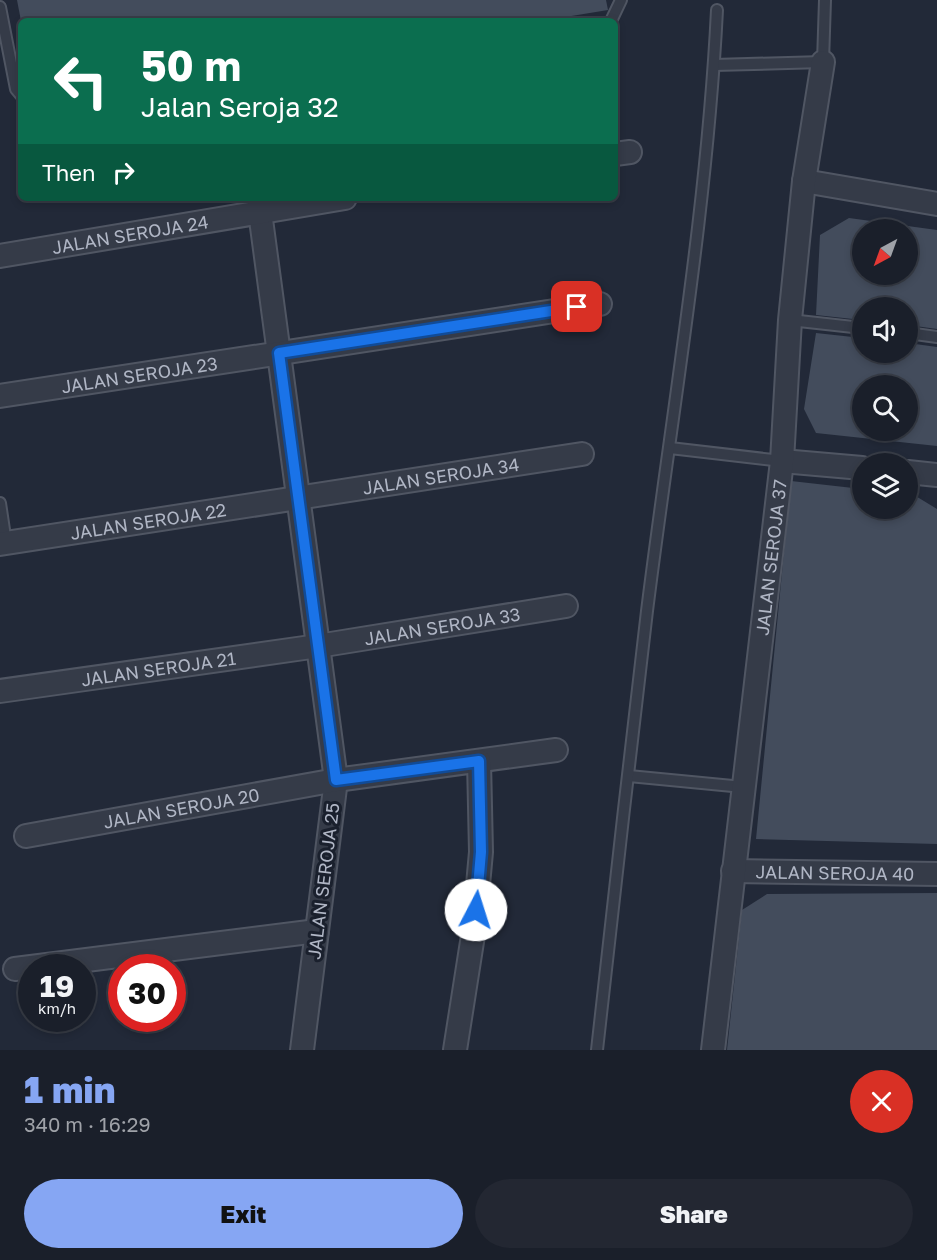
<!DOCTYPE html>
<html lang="en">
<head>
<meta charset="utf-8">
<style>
  body { margin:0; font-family:"Golos Text",sans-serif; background:#232732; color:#f1f3f6; height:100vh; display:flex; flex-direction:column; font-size:22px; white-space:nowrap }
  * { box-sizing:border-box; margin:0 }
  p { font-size:20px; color:#9fa2a8 }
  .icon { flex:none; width:33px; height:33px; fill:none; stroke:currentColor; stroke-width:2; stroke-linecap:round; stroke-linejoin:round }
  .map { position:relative; height:1050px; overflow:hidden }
  .panel { display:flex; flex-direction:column; background:#1a1f2a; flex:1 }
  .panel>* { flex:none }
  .banner { position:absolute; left:18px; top:18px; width:600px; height:183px; border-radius:9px; box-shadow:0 3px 9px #0003,0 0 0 2px #383d47; background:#0b6e4f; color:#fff; overflow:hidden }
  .needle { width:39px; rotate:221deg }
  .buttons { position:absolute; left:852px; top:219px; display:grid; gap:12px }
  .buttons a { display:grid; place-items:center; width:66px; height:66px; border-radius:50%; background:#1a1f2a; box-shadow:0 3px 9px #0003,0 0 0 2px #383d47; font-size:30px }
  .speed { position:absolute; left:18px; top:954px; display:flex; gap:12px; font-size:30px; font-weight:700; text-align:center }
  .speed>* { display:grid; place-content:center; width:78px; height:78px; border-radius:50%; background:#1a1f2a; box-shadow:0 3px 9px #0003,0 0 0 2px #383d47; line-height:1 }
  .speed small { font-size:15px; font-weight:400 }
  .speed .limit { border:9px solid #d22; background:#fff; color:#111 }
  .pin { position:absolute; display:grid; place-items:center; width:51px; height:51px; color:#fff; margin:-26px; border-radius:12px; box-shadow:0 3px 9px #0006 }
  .me { position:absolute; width:66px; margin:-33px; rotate:5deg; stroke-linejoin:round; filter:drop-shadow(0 0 4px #0008) }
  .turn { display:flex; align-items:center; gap:21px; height:126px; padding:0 24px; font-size:27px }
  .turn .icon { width:78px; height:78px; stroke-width:2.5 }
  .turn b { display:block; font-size:42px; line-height:51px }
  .then { display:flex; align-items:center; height:57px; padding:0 24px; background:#0003; gap:12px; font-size:22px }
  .round { display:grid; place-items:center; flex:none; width:63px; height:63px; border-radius:32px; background:#232732 }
  .head { display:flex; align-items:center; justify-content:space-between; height:102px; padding:0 24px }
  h1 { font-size:36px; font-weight:800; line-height:45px; color:#86a6f3 }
  .primary-button { display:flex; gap:12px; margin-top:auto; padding:12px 24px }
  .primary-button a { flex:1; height:69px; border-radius:36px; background:#86a6f3; color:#111; font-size:24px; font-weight:800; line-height:69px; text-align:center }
  .primary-button a+a { background:#232732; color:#f1f3f6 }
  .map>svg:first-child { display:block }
</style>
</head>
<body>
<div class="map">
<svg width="937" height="1050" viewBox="0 0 937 1050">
  <rect width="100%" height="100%" fill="#222938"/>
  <g fill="#434c5c" fill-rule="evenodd">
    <path d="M17 0H606L608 10 541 21H21Z"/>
    <path d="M849 218 937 230V329L908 325V308H862V320L816 315 820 235ZM862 230H908V274H862Z"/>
    <path d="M816 333 862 338V352H908V343L937 347V446L816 433 804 409ZM862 386H908V430H862Z"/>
    <path d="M791 481 862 489V508H908V494L914 495 937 509V844L756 839Z"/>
    <path d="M937 893V1050H727L742 910 767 894Z"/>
  </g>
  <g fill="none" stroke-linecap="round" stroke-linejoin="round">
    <g stroke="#505663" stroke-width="14">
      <g id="lane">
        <path d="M0 7 16 89 21 95"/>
        <path d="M611 21 621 0"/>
        <path d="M714 65 823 62 825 0"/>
        <path d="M790 320 862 328"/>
        <path d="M908 333 937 337"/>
        <path d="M670 448 782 461"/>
        <path d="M0 503 6 543"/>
        <path d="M629 776 743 787"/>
        <path d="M597 1050C614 904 629 757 647 611 672 411 707 211 717 10"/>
      </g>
    </g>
    <g stroke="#505663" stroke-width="26">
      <g id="street">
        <path d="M615 154 630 152"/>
        <path d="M804 181 937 204"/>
        <path d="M260 212 336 780 302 1050"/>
        <path id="s1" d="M0 256 345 198"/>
        <path id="s2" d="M0 396 600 304"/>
        <path d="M782 461 862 468"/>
        <path d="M908 472 937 475"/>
        <path id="s3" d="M0 544 582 454"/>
        <path id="s4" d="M0 691 318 646 566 606"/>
        <path id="s5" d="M26 836 336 780 556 750"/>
        <path id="s6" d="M733 871 937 874"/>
        <path d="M15 969 317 931"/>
        <path d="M455 1050 474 929 481 852 479 761"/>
        <path id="s7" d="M713 1050 782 461 790 320 804 181 823 62"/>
      </g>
    </g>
    <use href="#lane" stroke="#353b48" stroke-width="10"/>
    <use href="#street" stroke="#353b48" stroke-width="22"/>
  </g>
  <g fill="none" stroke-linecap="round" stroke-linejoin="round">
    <g stroke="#114b97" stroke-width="15">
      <path id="route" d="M476 910 481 852 479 761 336 780 279 353 577 307"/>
    </g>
    <use href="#route" stroke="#1a73e8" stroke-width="10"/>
  </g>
  <g text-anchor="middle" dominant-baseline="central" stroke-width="6" stroke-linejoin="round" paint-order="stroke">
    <g font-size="18" fill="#b0b6c5" stroke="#1a202d">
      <text stroke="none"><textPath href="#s1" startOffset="132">JALAN SEROJA 24</textPath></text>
      <text stroke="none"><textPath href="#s2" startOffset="141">JALAN SEROJA 23</textPath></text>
      <text stroke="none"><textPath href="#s3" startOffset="446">JALAN SEROJA 34</textPath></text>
      <text stroke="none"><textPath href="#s3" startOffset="150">JALAN SEROJA 22</textPath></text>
      <text stroke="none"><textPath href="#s7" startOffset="496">JALAN SEROJA 37</textPath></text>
      <text stroke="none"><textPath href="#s4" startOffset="447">JALAN SEROJA 33</textPath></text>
      <text stroke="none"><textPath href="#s4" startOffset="160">JALAN SEROJA 21</textPath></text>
      <text stroke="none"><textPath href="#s5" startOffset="158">JALAN SEROJA 20</textPath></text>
      <text stroke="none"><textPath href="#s6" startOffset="102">JALAN SEROJA 40</textPath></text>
      <text transform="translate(323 881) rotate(-83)">JALAN SEROJA 25</text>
    </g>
  </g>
</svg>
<div class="buttons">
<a><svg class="needle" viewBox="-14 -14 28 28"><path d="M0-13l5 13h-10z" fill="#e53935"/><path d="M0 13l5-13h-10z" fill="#9fa2a8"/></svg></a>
<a><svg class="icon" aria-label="sound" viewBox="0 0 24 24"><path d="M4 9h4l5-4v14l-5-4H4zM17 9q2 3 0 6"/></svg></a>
<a><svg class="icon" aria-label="search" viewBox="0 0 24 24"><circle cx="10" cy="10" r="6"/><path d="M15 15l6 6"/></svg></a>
<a><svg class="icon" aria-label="layers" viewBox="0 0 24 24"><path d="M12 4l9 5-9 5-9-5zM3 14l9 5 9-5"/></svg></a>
</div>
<div class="speed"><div>19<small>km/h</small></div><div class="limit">30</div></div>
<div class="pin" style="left:577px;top:307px;background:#d93025"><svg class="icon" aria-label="arrive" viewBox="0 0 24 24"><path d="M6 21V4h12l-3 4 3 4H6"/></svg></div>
<svg class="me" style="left:476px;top:910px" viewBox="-20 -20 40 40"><circle r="19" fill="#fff"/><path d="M0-13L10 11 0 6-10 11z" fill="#1a73e8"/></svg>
<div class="banner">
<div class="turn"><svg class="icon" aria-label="left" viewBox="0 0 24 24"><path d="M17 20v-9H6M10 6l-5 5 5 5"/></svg><div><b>50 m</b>Jalan Seroja 32</div></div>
<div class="then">Then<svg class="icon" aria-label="right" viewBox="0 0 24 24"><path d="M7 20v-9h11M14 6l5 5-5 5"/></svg></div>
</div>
</div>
<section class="panel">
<div class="head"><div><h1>1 min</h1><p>340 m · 16:29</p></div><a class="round" style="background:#d93025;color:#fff"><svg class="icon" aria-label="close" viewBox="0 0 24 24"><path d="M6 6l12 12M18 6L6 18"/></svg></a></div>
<div class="primary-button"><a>Exit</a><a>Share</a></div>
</section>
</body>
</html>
